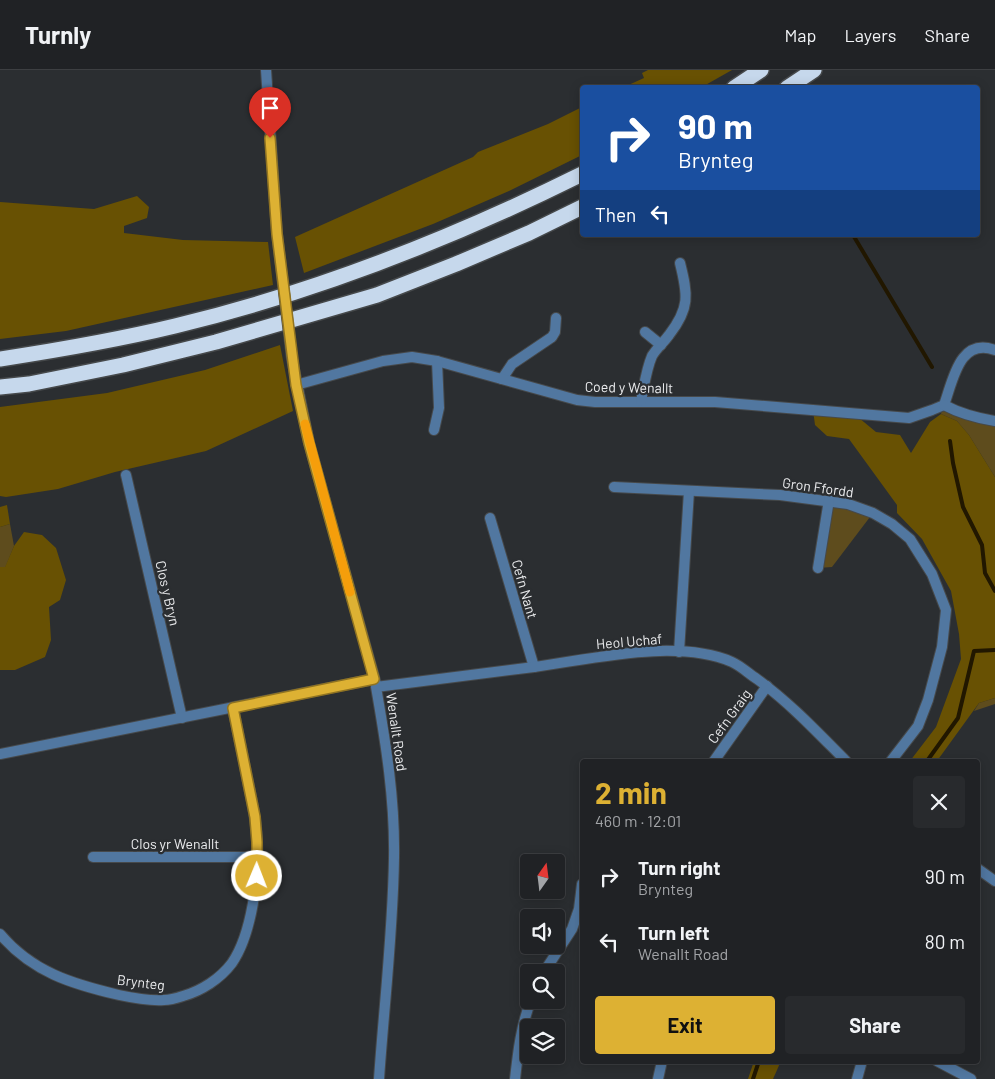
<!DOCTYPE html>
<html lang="en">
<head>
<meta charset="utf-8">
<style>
  body { margin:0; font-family:Barlow,sans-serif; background:#282a2d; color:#f1f3f6; height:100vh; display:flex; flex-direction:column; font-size:19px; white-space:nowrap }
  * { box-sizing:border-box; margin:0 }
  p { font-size:16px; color:#a2a4a7 }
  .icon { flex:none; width:28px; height:28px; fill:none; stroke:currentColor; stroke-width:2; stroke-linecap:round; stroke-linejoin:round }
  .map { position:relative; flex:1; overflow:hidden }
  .drawer { position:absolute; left:580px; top:689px; width:400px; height:305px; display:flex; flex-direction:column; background:#202225; border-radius:5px; box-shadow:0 2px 12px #0003,0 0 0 1px #3d3f42 }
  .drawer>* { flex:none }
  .top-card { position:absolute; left:580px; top:15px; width:400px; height:152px; border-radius:5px; box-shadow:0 2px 12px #0003,0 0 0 1px #3d3f42; background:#1a4fa0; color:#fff; overflow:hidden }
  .needle { width:32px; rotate:14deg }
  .buttons { position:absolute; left:520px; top:784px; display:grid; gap:10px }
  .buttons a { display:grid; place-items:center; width:45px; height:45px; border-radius:5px; background:#202225; box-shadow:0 2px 12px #0003,0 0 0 1px #3d3f42; font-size:25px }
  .pin { position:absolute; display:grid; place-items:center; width:42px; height:42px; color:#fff; margin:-51px -21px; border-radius:50% 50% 50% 0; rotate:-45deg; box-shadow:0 0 5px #0007 }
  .pin .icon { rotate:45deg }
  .me { position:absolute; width:55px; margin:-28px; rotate:1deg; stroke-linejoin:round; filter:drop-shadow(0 0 4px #0008) }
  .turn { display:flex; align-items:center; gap:18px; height:105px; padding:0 15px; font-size:22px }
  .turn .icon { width:65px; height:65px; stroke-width:2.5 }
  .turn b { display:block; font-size:35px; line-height:42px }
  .then { display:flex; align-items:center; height:48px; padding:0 15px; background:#0003; gap:10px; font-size:19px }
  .round { display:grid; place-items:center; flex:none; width:52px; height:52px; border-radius:5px; background:#282a2d }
  .summary { display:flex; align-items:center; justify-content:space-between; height:85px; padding:0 15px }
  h1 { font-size:30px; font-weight:700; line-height:38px; color:#ddb133 }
  .action { display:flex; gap:10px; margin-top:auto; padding:10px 15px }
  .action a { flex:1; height:58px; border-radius:5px; background:#ddb133; color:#111; font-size:20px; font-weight:700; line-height:58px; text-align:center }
  .action a+a { background:#282a2d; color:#f1f3f6 }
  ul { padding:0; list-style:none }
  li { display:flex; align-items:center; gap:15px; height:65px; padding:0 15px }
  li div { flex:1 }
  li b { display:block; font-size:19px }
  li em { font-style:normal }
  header { display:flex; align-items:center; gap:30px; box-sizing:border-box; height:70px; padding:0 25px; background:#202225; border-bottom:1px solid #3d3f42 }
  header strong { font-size:24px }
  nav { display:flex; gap:28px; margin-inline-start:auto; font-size:18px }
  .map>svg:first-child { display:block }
</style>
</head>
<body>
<header>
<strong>Turnly</strong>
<nav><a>Map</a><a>Layers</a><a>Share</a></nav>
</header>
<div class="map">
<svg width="995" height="1009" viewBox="0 0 995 1009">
  <rect width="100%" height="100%" fill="#2b2e31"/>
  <g fill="#5e4c1d">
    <path d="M944 335 995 351V407L969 365 957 351 941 344Z"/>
    <path d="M829 430 873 443 832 497 818 498Z"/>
    <path d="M10 454 14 476 5 498 0 497V457Z"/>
    <path d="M995 628V634L974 641 979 633Z"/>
  </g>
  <g fill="#685103">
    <path d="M648 0H732L702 17H624L644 8 642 3Z"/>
    <path d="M582 37V85L509 121 433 154 304 203 295 167 473 87 478 82 548 54Z"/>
    <path d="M137 126 149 137 147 148 124 156V163L183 170 268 172 273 215 66 261 0 269V132L94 139Z"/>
    <path d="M280 275 293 341 206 381 115 402 58 419 6 427 0 426V337L107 323 205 300Z"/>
    <path d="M813 340 853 343 876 362 900 365 911 383 930 352 941 344 957 351 969 365 995 407V628L979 633 937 691H910L936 657 961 589 959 564 951 521 922 469 897 443V435L849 369 827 366 815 355Z"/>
    <path d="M7 435 10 454 0 457V437Z"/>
    <path d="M24 462 42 465 56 478 66 510 60 530 49 537 51 570 45 587 15 600H0V497H5L14 476Z"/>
    <path d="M754 991H781L773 1009H748Z"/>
  </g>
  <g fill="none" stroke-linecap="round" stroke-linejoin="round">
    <g stroke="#211700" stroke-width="4">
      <path d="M853 165 932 297"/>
      <path d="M950 371 953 393 963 437 982 475 985 503 995 521"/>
      <path d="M927 691 958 648 974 581 995 580"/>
      <path d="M753 1009 759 991"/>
    </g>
    <g stroke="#46494b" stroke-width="12">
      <g id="minor">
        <path d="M266 0 277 164"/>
        <path d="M645 262 661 275"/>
        <path d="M292 289 309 373 376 614"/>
        <path d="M502 309 512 294 552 267 555 262 556 248"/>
        <path d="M296 315 383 291 412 287 437 291 577 330 595 332H715L909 348 932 340 944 335C953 311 959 267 995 280"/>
        <path d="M641 331C644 317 646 300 652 286 656 279 664 272 669 265 690 238 688 225 680 193"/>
        <path d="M944 335C961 344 976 348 995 351"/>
        <path d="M434 360 439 338 437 291"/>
        <path d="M126 405 182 648"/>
        <path d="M614 417 780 425 848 434 873 443 892 454 910 469 932 504 946 540 942 577 928 630 918 656 891 691"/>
        <path d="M490 448 534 597"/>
        <path d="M818 498 829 430"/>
        <path d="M679 582 689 421"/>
        <path d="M0 684 374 609"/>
        <path d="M714 691 767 616"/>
        <path d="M93 787H257"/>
        <path d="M0 864C32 902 72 914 119 925 133 928 150 931 164 930 170 930 177 928 183 926 201 921 220 909 232 893 252 864 259 806 257 772 257 752 252 732 248 712 243 687 238 663 233 638"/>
        <path d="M544 902 572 859 579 839 582 814"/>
        <path d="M937 991 971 1009"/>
        <path d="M515 1009C518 982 521 956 531 930"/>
        <path d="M658 1009 662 991"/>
        <path d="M857 1009 862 991"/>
      </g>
    </g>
    <g stroke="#46494b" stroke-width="12">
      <g id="tertiary">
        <path d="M978 799 995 811"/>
        <path d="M379 1009C384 936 393 862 394 788 395 730 386 674 376 617 429 610 482 604 534 597 593 589 676 568 732 592 741 596 749 604 757 609 790 633 817 662 846 691"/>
      </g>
    </g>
    <g stroke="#46494b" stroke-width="18">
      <g id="motorway">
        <path d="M734 18 761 0"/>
        <path d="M787 18 814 0"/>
        <path d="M0 289C59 280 117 270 175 256 316 222 453 168 582 104"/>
        <path d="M0 317 29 314 123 295 216 272 377 225 456 194 529 163 582 137"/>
      </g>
    </g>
    <use href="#minor" stroke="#5177a0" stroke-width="10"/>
    <use href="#tertiary" stroke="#5177a0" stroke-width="10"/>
    <use href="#motorway" stroke="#c6d8ec" stroke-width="15"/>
    <g stroke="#46494b" stroke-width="12" stroke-linecap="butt">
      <path id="minor-bridge" d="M277 164 292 289"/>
    </g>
    <use href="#minor-bridge" stroke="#5177a0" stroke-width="10"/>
  </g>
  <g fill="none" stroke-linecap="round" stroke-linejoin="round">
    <g stroke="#907321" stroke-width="12">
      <path id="route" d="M257 806V772L255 747 233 638 374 609 309 373 296 315 277 164 270 68"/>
    </g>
    <use href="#route" stroke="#ddb133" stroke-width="9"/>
    <path stroke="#f59e0b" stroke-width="9" d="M305 354 350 522"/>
  </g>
  <g text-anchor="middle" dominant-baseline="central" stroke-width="4.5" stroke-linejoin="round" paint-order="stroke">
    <g font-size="14" fill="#ebecee" stroke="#2b2e31">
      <text transform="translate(629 317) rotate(1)">Coed y Wenallt</text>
      <text transform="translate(818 417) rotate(8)">Gron Ffordd</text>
      <text transform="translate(525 519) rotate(74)">Cefn Nant</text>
      <text transform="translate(168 523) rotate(77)">Clos y Bryn</text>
      <text transform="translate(629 571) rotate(-5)">Heol Uchaf</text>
      <text transform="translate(729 646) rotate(-54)">Cefn Graig</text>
      <text transform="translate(397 662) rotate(82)">Wenallt Road</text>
      <text x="175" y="773">Clos yr Wenallt</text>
      <text transform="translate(141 912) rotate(7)">Brynteg</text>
    </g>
  </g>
</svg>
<div class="buttons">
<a><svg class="needle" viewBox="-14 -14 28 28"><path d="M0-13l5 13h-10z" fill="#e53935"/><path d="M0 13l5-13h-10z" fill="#a2a4a7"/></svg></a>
<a><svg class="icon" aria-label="sound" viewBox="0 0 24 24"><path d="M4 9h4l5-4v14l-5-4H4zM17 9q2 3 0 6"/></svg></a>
<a><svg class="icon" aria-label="search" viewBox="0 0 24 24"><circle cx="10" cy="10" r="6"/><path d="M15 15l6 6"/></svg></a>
<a><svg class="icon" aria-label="layers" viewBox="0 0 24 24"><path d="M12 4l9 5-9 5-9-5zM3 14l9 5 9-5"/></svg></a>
</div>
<div class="pin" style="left:270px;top:68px;background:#d93025"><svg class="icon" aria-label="arrive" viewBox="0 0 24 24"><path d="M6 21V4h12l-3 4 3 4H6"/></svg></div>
<svg class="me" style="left:257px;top:806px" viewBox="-20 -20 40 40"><circle r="17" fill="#ddb133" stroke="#fff" stroke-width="3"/><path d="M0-11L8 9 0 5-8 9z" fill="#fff"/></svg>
<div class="top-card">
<div class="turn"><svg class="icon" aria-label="right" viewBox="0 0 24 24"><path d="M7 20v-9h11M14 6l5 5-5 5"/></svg><div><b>90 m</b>Brynteg</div></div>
<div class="then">Then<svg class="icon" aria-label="left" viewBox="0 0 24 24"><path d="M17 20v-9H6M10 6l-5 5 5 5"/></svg></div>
</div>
<section class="drawer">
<div class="summary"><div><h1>2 min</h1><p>460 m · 12:01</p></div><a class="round"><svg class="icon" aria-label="close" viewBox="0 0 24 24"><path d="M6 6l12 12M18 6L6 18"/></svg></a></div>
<ul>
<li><svg class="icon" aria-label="right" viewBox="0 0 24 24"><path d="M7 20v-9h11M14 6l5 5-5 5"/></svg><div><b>Turn right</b><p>Brynteg</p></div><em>90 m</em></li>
<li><svg class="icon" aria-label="left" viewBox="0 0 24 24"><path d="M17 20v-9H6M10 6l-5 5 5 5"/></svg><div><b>Turn left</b><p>Wenallt Road</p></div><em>80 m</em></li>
</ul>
<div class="action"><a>Exit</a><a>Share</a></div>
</section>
</div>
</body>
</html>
